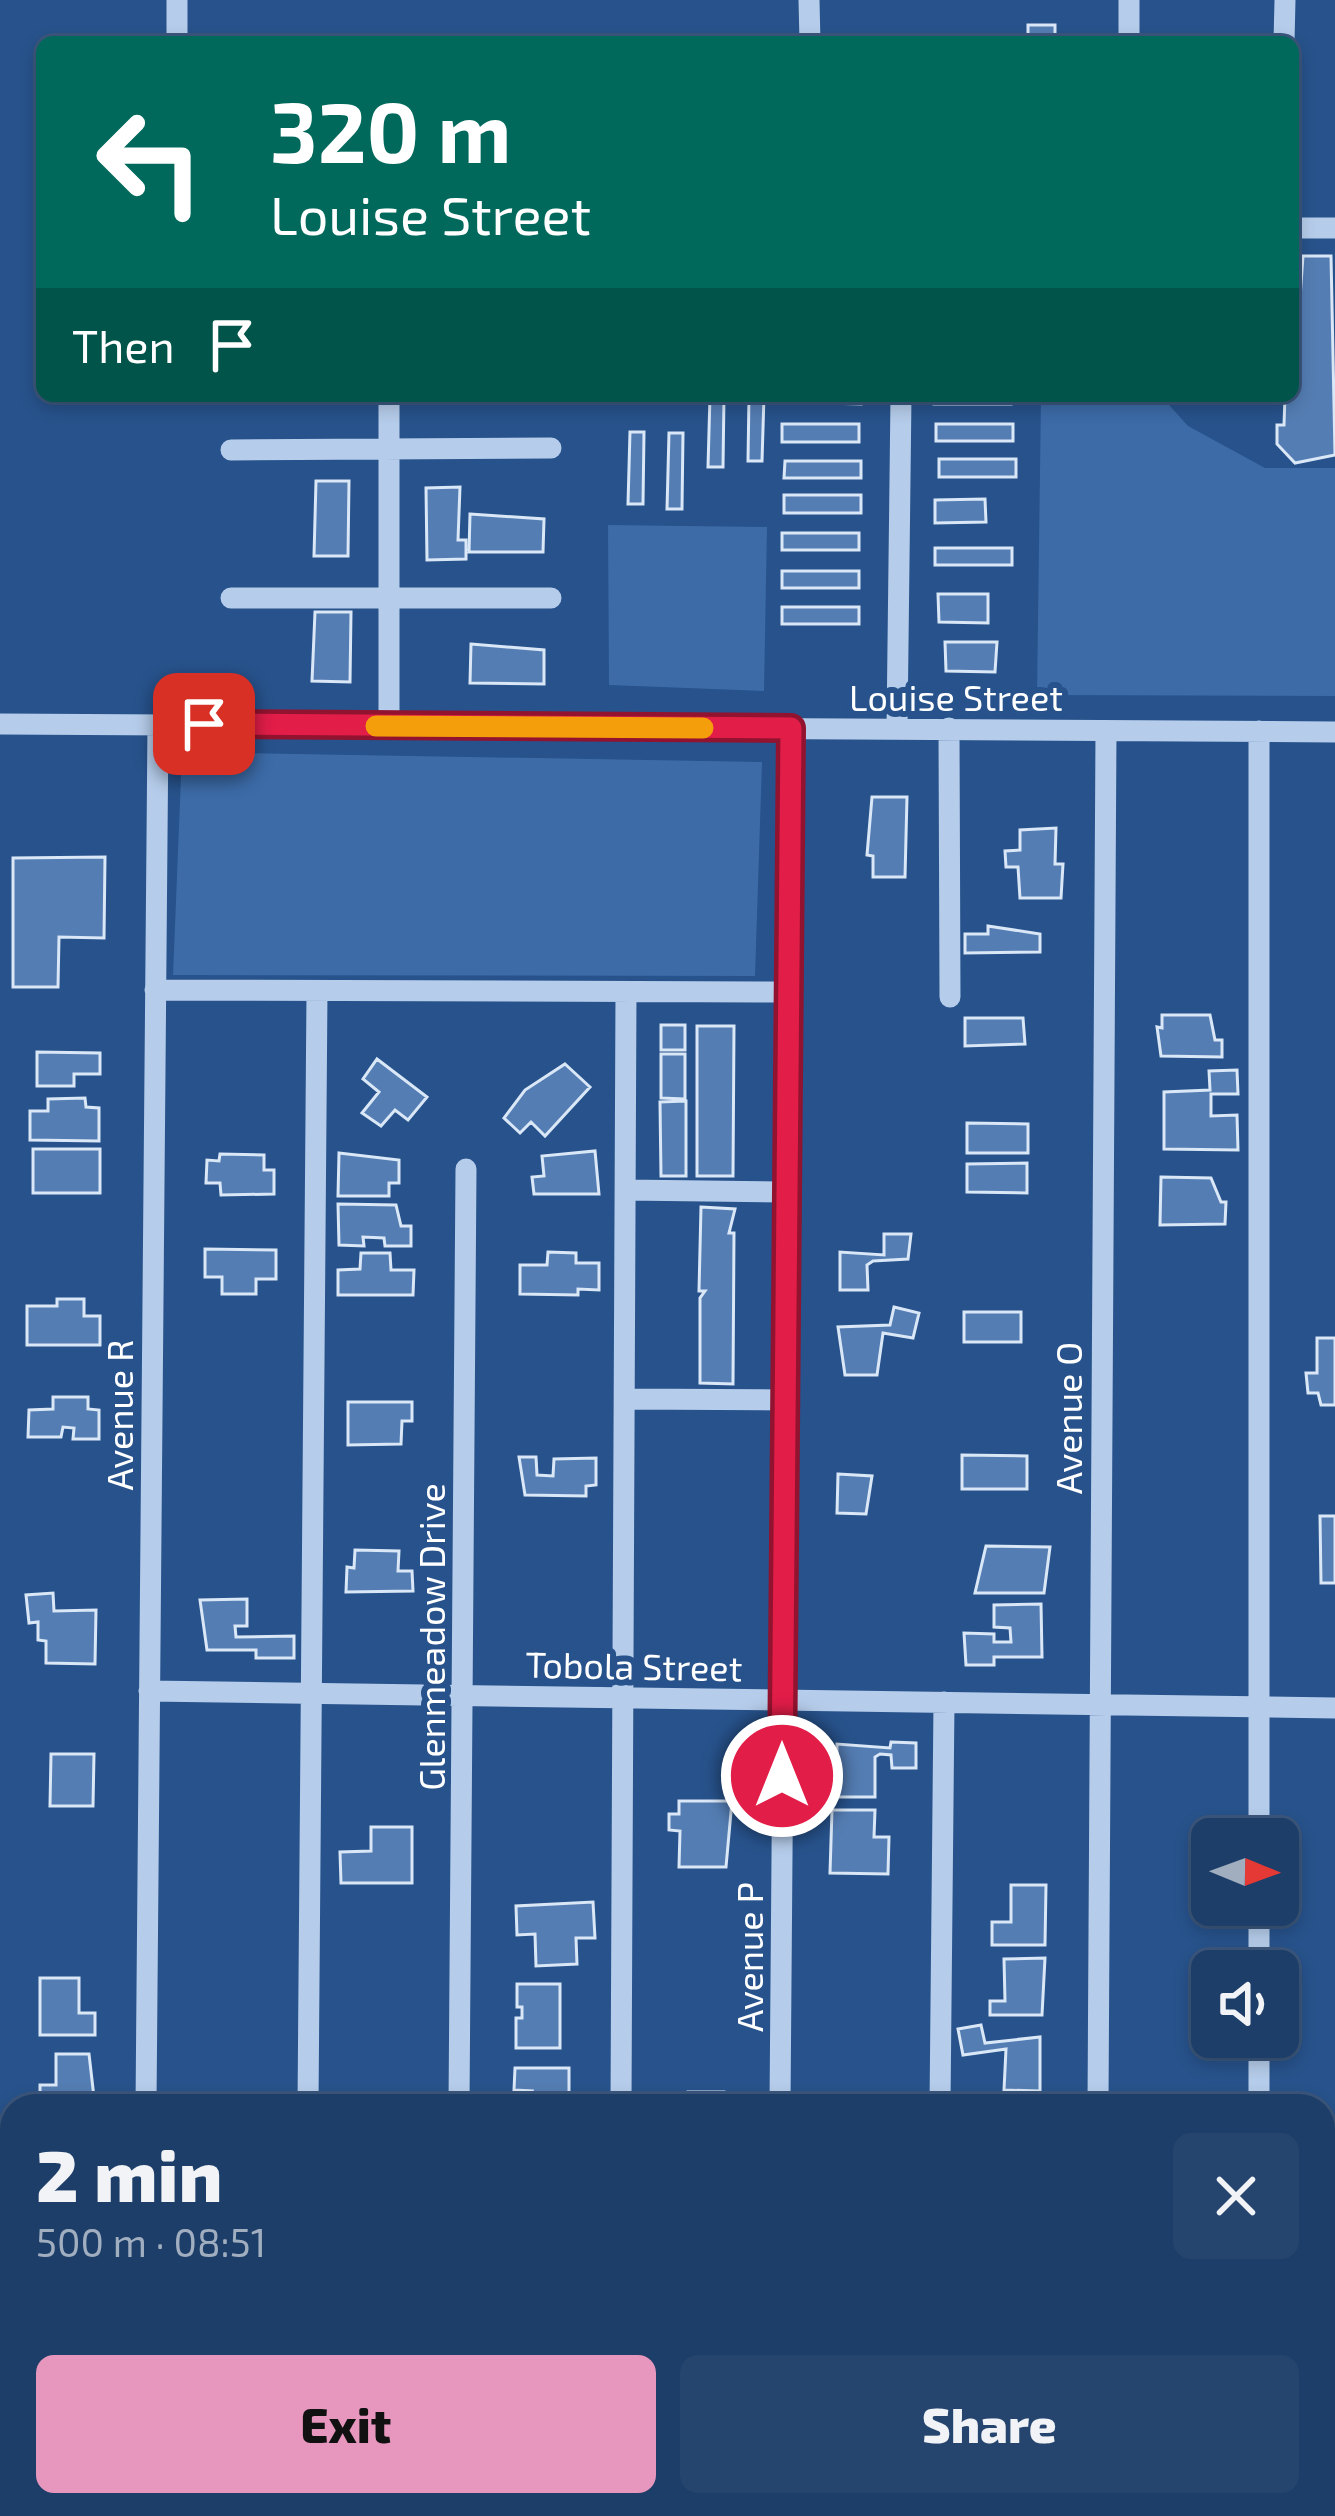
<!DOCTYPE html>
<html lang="en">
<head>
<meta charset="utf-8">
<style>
  body { margin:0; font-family:"Exo 2",sans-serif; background:#25456e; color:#f1f3f6; height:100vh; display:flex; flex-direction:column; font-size:45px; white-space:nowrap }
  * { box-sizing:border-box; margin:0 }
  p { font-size:39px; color:#a0aec0 }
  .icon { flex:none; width:66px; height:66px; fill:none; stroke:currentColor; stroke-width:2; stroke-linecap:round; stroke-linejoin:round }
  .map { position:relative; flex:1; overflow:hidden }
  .sheet { position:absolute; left:0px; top:2094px; width:1335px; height:423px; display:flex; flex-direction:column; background:#1d3e68; border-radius:36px 36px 0 0; box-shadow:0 6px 18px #0003,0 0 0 3px #3b577c }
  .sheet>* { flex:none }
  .banner { position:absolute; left:36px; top:36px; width:1263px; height:366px; border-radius:18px; box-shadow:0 6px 18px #0003,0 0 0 3px #3b577c; background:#00695c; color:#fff; overflow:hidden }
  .needle { width:78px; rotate:91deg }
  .controls { position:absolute; left:1191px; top:1818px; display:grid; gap:24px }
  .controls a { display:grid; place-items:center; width:108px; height:108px; border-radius:18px; background:#1d3e68; box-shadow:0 6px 18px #0003,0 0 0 3px #3b577c; font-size:60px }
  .pin { position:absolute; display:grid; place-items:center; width:102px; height:102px; color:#fff; margin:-51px; border-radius:24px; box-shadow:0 6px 18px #0006 }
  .me { position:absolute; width:132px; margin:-66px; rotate:0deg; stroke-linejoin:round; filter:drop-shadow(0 0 9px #0008) }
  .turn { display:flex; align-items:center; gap:42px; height:252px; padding:0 36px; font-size:54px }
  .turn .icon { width:156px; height:156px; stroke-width:2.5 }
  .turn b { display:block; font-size:84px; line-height:102px }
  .then { display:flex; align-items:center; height:114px; padding:0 36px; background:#0003; gap:24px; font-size:45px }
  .round { display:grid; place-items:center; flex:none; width:126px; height:126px; border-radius:18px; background:#25456e }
  .summary { display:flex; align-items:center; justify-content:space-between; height:204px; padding:0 36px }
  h1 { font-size:72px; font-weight:800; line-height:90px }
  .cta { display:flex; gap:24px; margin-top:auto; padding:24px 36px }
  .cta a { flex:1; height:138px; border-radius:18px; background:#e797bd; color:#111; font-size:48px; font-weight:800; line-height:138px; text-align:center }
  .cta a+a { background:#25456e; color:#f1f3f6 }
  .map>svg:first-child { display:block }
  .green { fill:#3c6ba7 }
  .building { fill:#547db3; stroke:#d9e7f7; stroke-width:3 }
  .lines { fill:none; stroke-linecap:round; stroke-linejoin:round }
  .minor { stroke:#b5ccea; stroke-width:21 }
  .route-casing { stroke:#92132f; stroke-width:30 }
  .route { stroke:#e11d48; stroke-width:21 }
  .slow { stroke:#f59e0b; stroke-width:21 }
  .labels { text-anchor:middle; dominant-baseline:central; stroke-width:12; stroke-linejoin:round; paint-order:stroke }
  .street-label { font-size:36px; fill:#fff; stroke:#27528b }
</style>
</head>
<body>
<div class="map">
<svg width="1335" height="2516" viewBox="0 0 1335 2516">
  <rect width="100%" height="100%" fill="#27528b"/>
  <!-- green -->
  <path class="green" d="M 1041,396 L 1161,396 L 1188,426 L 1265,468 L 1335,468 L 1335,696 L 1037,695 Z
    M 608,525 L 767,527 L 764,691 L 609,685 Z
    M 182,752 L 762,762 L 755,976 L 173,975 Z"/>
  <!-- building -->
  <path class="building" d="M 1028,25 L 1055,25 L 1055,42 L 1028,42 Z
    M 1303,256 L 1331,256 L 1335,455 L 1295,463 L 1277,444 L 1277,425 L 1284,425 L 1285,396 L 1293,396 Z
    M 710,396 L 724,396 L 723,467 L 708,467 Z
    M 749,396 L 764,396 L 762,461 L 748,461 Z
    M 789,396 L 861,396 L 861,404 L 788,402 Z
    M 934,396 L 1011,396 L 1011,404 L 934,404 Z
    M 782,424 L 859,424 L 859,442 L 782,442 Z
    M 936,424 L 1013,424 L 1013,441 L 936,441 Z
    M 630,432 L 644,432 L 643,504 L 628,504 Z
    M 669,433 L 683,433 L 682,509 L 667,509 Z
    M 939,459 L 1016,459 L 1016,477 L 939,477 Z
    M 785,461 L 861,461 L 861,478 L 784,478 Z
    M 316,481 L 349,481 L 348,556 L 314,556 Z
    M 460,487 L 458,540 L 466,540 L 466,559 L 427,560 L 426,488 Z
    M 784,495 L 861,495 L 861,513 L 784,513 Z
    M 985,499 L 986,522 L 935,523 L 935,500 Z
    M 470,514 L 544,519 L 543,552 L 469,552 Z
    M 782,533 L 859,533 L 859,550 L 782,550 Z
    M 935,548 L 1012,548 L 1012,565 L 935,565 Z
    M 782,571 L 859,571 L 859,588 L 782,588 Z
    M 938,594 L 988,594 L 988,623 L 939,622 Z
    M 782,607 L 859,607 L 859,624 L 782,624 Z
    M 315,612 L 351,612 L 350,682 L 312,681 Z
    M 945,642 L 997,642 L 995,672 L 946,671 Z
    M 471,644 L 544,650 L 544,684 L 470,683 Z
    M 872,797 L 907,797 L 905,877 L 873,877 L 873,856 L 867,855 Z
    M 1056,828 L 1055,864 L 1063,864 L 1061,898 L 1020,898 L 1018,867 L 1006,867 L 1005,851 L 1020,850 L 1020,830 Z
    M 105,857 L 104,938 L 59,937 L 58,987 L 13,987 L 13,858 Z
    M 988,926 L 1040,934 L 1040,952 L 965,953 L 965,934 L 988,934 Z
    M 1162,1015 L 1210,1015 L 1215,1040 L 1222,1040 L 1222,1057 L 1161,1056 L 1157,1027 L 1162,1028 Z
    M 965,1018 L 1023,1018 L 1025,1044 L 965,1046 Z
    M 661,1025 L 685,1025 L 685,1050 L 661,1050 Z
    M 697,1026 L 734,1026 L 733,1176 L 697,1176 Z
    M 37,1052 L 100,1053 L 100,1074 L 74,1074 L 74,1086 L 37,1086 Z
    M 661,1054 L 685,1054 L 685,1099 L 661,1098 Z
    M 377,1059 L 427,1097 L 408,1120 L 395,1110 L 381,1126 L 362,1113 L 379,1092 L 363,1079 Z
    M 565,1064 L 590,1087 L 545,1136 L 531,1122 L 520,1133 L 504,1118 L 525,1090 Z
    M 1237,1070 L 1238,1094 L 1211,1094 L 1211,1116 L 1237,1115 L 1238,1150 L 1164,1149 L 1164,1092 L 1210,1090 L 1209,1071 Z
    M 85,1098 L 86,1107 L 99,1108 L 99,1141 L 30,1140 L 30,1111 L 48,1111 L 48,1099 Z
    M 686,1101 L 686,1176 L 661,1176 L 660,1102 Z
    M 967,1123 L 1028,1124 L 1028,1153 L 967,1153 Z
    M 33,1149 L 100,1149 L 100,1193 L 33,1193 Z
    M 595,1151 L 599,1194 L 534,1194 L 532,1177 L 544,1176 L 542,1156 Z
    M 339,1153 L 399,1160 L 399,1183 L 389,1183 L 389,1196 L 338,1196 Z
    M 220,1154 L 264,1155 L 264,1170 L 274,1170 L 274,1194 L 221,1195 L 220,1183 L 206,1183 L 207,1160 L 219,1161 Z
    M 1027,1163 L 1027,1193 L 967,1192 L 967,1164 Z
    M 1161,1177 L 1211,1178 L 1221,1202 L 1226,1202 L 1225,1224 L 1160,1225 Z
    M 338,1204 L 396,1205 L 401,1226 L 411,1226 L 411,1246 L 385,1246 L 384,1238 L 363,1237 L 364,1246 L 339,1245 Z
    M 701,1207 L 735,1209 L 729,1233 L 734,1233 L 733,1384 L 700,1383 L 700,1298 L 705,1291 L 699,1291 Z
    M 884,1234 L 911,1234 L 908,1259 L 873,1261 L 867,1265 L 868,1290 L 840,1290 L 840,1252 L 884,1255 Z
    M 205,1249 L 276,1250 L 276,1279 L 256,1279 L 256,1294 L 222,1294 L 222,1277 L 205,1277 Z
    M 548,1252 L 576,1253 L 576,1263 L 599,1263 L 599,1290 L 578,1289 L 578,1295 L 520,1294 L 520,1265 L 547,1265 Z
    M 361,1253 L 390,1253 L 391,1270 L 414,1270 L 413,1295 L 338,1295 L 338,1270 L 360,1269 Z
    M 57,1299 L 84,1299 L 84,1316 L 100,1316 L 100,1345 L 27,1345 L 27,1306 L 57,1306 Z
    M 894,1307 L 919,1313 L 913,1338 L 883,1333 L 877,1375 L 845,1375 L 838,1327 L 890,1325 Z
    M 964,1312 L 1021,1312 L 1021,1342 L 964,1342 Z
    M 1317,1338 L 1335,1338 L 1335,1405 L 1321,1405 L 1318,1393 L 1308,1393 L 1306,1373 L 1317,1373 Z
    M 53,1397 L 88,1397 L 88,1409 L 99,1410 L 99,1439 L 73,1439 L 74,1428 L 63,1427 L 61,1437 L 28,1437 L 29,1410 L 53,1409 Z
    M 348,1402 L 412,1402 L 412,1421 L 402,1421 L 401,1444 L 348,1445 Z
    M 962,1455 L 1027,1456 L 1027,1489 L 962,1489 Z
    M 519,1457 L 536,1457 L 537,1475 L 553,1476 L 554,1459 L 596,1458 L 596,1485 L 586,1486 L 586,1496 L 525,1495 Z
    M 838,1474 L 872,1476 L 866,1514 L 837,1513 Z
    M 1320,1516 L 1335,1516 L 1335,1583 L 1321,1583 Z
    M 986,1546 L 1050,1547 L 1044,1593 L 975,1593 Z
    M 355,1550 L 399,1551 L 398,1571 L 412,1571 L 413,1591 L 346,1592 L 347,1567 L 354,1568 Z
    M 53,1593 L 54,1611 L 96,1610 L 95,1664 L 46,1663 L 46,1641 L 38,1640 L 38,1622 L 29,1623 L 26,1595 Z
    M 247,1599 L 247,1626 L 235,1626 L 236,1637 L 294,1636 L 294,1658 L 256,1658 L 256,1650 L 207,1650 L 200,1600 Z
    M 1041,1604 L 1042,1657 L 994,1657 L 994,1665 L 966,1665 L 964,1633 L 994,1634 L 994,1642 L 1011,1642 L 1010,1628 L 994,1627 L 994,1605 Z
    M 891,1742 L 916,1743 L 916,1768 L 892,1768 L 891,1755 L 880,1754 L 875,1757 L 875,1797 L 837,1797 L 837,1744 L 890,1748 Z
    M 51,1754 L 94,1754 L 93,1806 L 50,1806 Z
    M 679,1801 L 732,1801 L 726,1867 L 679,1867 L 680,1831 L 669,1830 L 669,1814 L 679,1814 Z
    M 832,1810 L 875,1810 L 874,1837 L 889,1837 L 888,1874 L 830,1873 Z
    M 371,1827 L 412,1827 L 412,1883 L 341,1883 L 340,1852 L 371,1851 Z
    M 1011,1885 L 1046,1885 L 1045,1945 L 992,1945 L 992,1922 L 1011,1922 Z
    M 593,1902 L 595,1938 L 576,1938 L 577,1964 L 536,1966 L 535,1934 L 517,1935 L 516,1906 Z
    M 1045,1958 L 1042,2015 L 990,2015 L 990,2001 L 1005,2001 L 1004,1959 Z
    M 40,1978 L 79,1978 L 79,2013 L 95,2013 L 95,2035 L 40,2035 Z
    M 517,1984 L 560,1984 L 560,2048 L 516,2048 L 516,2018 L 522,2018 L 522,2007 L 517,2007 Z
    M 981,2025 L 985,2043 L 1040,2037 L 1040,2091 L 1004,2090 L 1006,2049 L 963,2055 L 958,2029 Z
    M 56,2054 L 89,2054 L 95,2106 L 40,2106 L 40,2085 L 56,2085 Z
    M 515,2068 L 569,2068 L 569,2106 L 526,2106 L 532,2091 L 514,2090 Z
    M 688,2092 L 724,2092 L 724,2106 L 688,2106 Z"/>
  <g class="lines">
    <!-- minor -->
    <path class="minor" d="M 809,0 L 810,42
      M 1129,0 L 1129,42
      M 177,42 L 177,0
      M 1284,42 L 1285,0
      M 1293,228 L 1335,228
      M 389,396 L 389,726
      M 231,450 L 551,448
      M 231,598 L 551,598
      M 0,724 L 1335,732
      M 897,728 L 901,396
      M 949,728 L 950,997
      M 155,990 L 788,992
      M 626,1190 L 786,1192
      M 625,1399 L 785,1400
      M 149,1691 L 1335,1708
      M 1259,1839 L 1259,731
      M 1259,1971 L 1259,1905
      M 146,2106 L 158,724
      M 308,2106 L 317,991
      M 459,2106 L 466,1169
      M 621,2106 L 626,992
      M 780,2106 L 791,729
      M 940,2106 L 944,1702
      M 1098,2106 L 1106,731
      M 1259,2106 L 1259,2037
      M 0,2407 L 12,2420
      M 1323,2487 L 1335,2488
      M 89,2505 L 99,2516
      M 294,2505 L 304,2516
      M 509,2505 L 521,2516
      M 1258,2505 L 1258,2516
      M 618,2516 L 618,2505
      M 779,2516 L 779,2505
      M 936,2516 L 936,2505
      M 1099,2516 L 1099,2505"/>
  </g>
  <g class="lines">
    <!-- route casing -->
    <g class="route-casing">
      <path id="route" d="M 204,724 L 791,728 L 782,1776"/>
    </g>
    <!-- route -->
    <use href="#route" class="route"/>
    <!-- slow -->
    <path class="slow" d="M 376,726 L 703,728"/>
  </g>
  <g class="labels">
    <!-- street labels -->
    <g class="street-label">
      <text x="956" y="696">Louise Street</text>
      <text transform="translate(118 1415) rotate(-90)">Avenue R</text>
      <text transform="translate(1067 1418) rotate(-90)">Avenue O</text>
      <text transform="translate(430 1637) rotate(-90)">Glenmeadow Drive</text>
      <text transform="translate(634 1665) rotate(1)">Tobola Street</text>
      <text transform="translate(748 1957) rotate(-90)">Avenue P</text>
    </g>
  </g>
</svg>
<div class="controls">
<a><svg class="needle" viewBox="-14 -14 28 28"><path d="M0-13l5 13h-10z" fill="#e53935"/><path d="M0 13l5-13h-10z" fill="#a0aec0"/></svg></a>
<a><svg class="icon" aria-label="sound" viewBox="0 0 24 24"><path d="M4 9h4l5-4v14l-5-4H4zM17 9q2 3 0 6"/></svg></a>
</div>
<div class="pin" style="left:204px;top:724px;background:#d93025"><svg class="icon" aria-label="arrive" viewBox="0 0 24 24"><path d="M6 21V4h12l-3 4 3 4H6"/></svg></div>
<svg class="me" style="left:782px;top:1776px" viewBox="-20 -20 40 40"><circle r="17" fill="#e11d48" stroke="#fff" stroke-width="3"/><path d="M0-11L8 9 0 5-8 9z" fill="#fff"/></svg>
<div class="banner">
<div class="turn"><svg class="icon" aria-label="left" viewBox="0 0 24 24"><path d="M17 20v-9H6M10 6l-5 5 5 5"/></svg><div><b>320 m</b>Louise Street</div></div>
<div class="then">Then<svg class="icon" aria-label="arrive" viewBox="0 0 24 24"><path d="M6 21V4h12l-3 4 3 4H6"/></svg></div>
</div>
<section class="sheet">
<div class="summary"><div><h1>2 min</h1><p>500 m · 08:51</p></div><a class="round"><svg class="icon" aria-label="close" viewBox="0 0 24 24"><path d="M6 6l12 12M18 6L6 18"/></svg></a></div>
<div class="cta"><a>Exit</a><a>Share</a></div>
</section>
</div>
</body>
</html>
